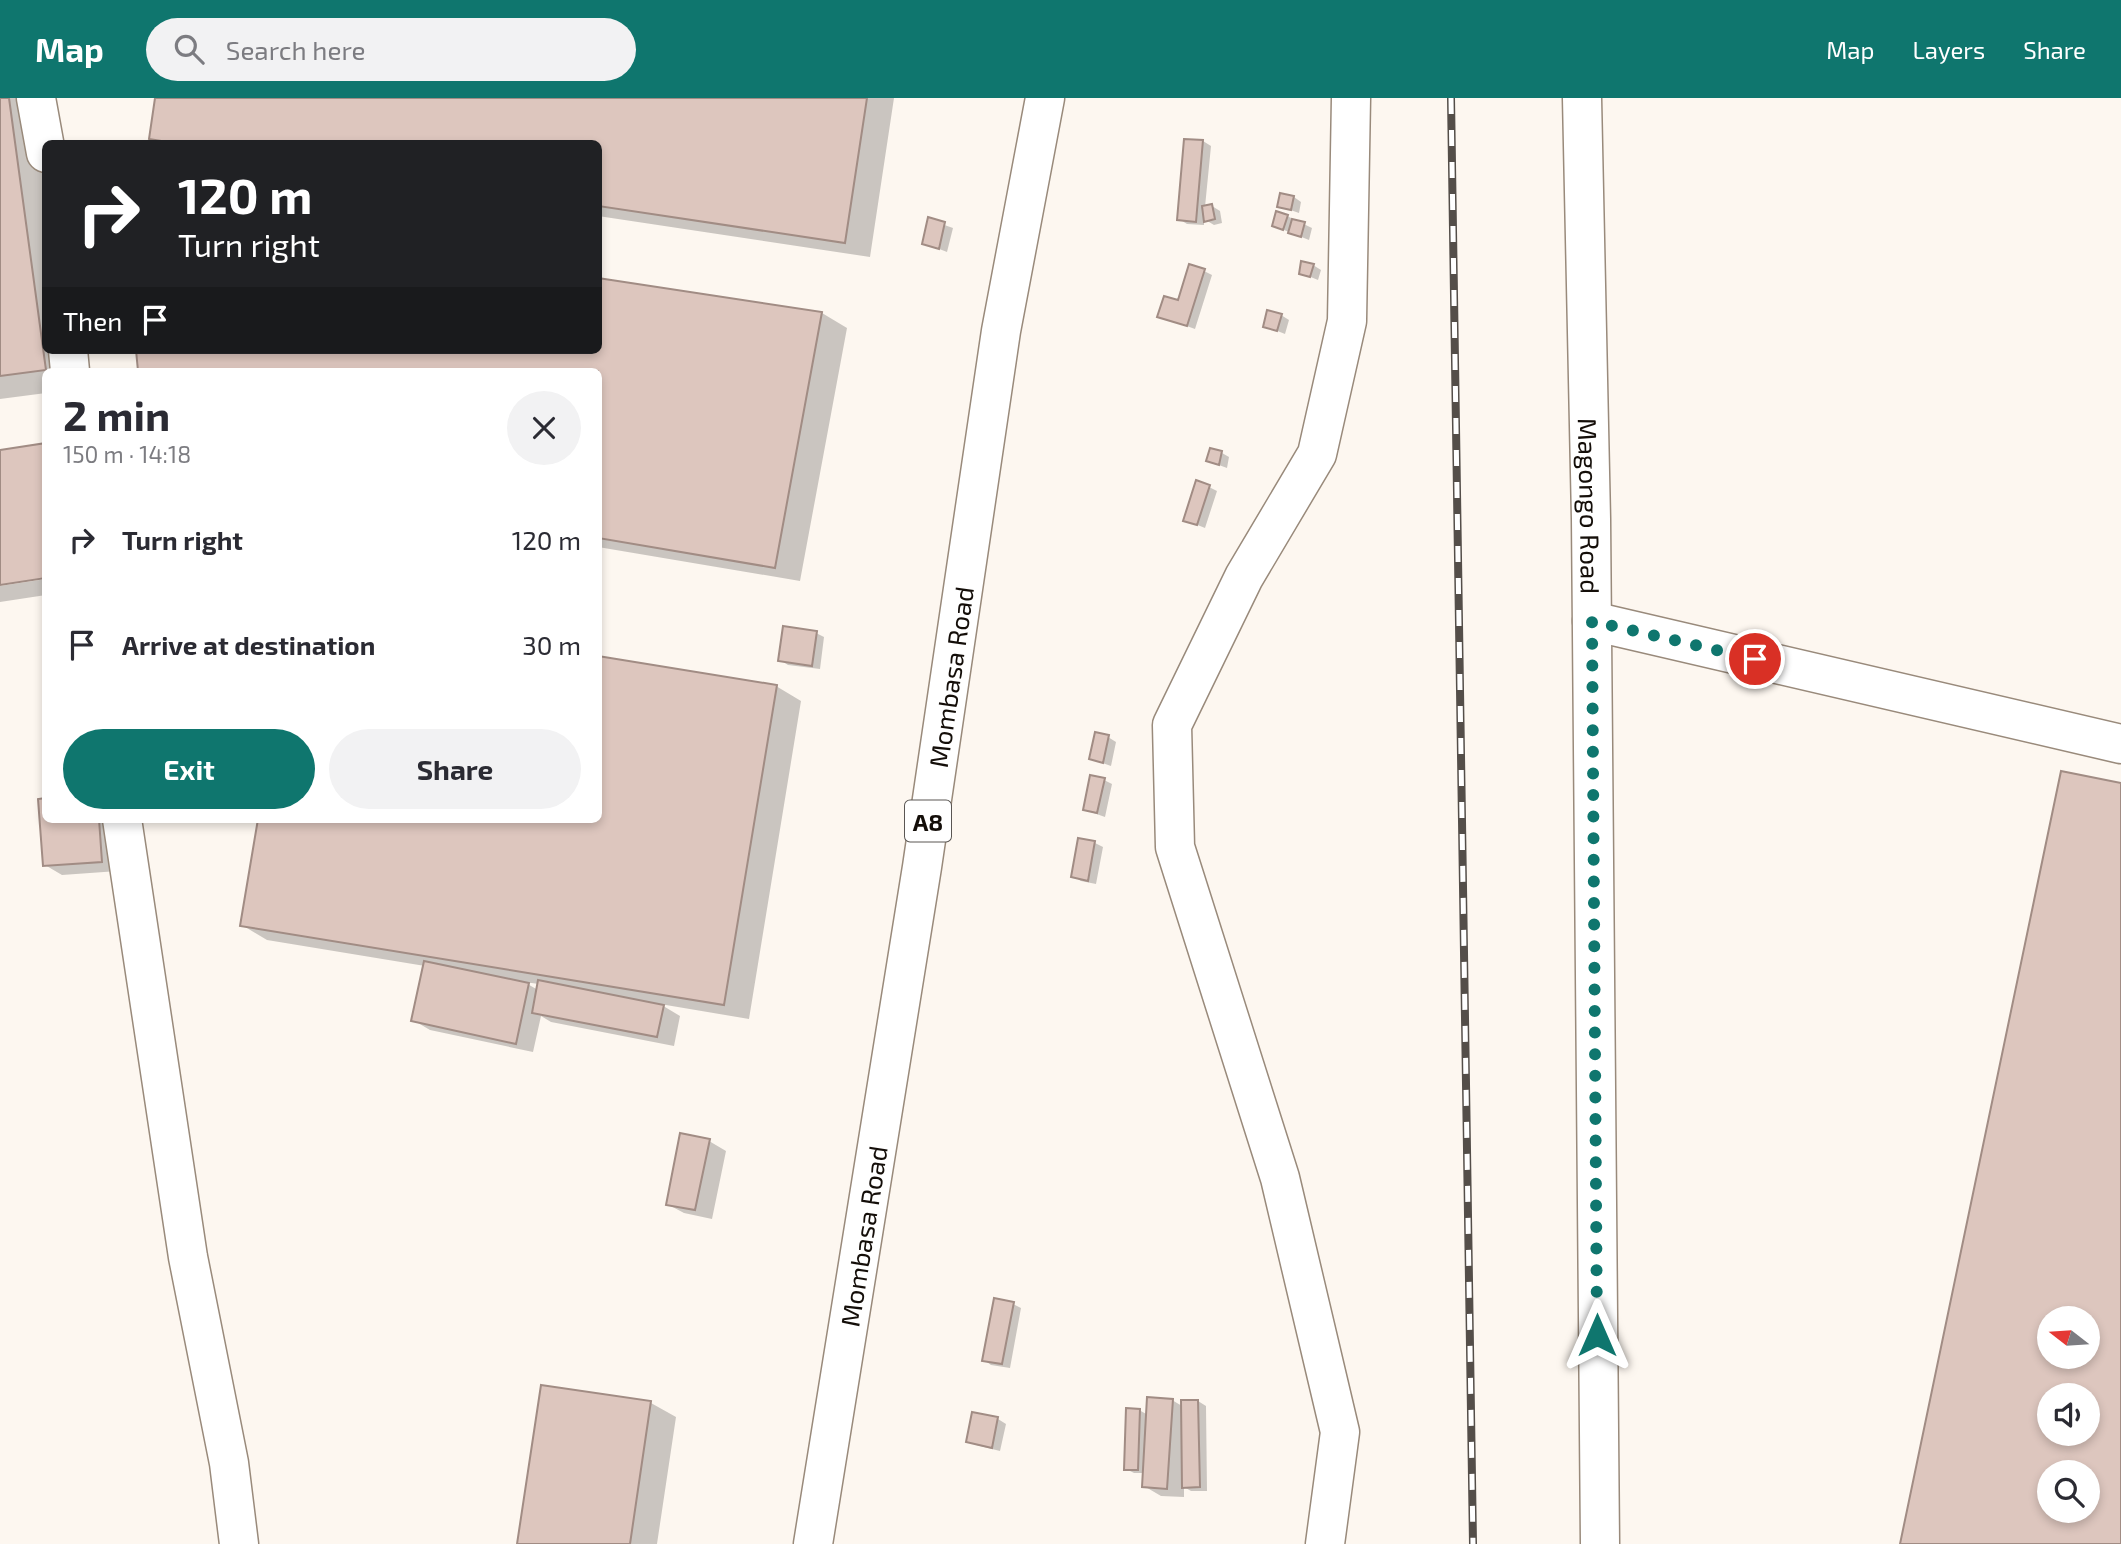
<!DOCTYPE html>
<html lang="en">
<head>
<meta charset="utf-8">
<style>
  body { margin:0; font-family:"Exo 2",sans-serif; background:#f2f2f3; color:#2b2b33; height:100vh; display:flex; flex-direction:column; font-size:26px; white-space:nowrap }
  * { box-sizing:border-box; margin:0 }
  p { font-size:23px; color:#7c7c81 }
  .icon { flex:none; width:38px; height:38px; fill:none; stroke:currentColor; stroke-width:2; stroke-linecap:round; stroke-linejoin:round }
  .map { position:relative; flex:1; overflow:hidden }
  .drawer { position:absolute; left:42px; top:270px; width:560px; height:455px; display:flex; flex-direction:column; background:#fff; border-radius:10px; box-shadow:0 4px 10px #0003 }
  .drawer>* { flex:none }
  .hud { position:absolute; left:42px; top:42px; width:560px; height:214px; border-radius:10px; box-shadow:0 4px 10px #0003; background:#202124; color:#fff; overflow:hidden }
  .needle { width:46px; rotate:287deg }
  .buttons { position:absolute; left:2037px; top:1208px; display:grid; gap:14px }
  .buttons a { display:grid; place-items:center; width:63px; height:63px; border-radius:50%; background:#fff; box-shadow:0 4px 10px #0003; font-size:35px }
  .pin { position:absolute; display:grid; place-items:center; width:60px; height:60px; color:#fff; margin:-30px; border:4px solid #fff; border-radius:50%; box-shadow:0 2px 7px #0007 }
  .me { position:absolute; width:77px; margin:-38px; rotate:0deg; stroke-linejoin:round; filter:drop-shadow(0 0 5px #0008) }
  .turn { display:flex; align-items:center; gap:24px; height:147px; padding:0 21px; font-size:32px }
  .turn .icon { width:91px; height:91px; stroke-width:2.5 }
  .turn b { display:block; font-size:49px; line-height:60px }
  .then { display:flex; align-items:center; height:66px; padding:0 21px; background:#0003; gap:14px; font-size:26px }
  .round { display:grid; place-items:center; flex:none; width:74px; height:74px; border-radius:37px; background:#f2f2f3 }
  .summary { display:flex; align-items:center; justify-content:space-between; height:119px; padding:0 21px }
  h1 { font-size:42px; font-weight:700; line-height:52px }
  .button { display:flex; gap:14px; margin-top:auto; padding:14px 21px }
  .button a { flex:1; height:80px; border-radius:42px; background:#0f766e; color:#fff; font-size:28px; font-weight:700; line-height:80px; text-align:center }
  .button a+a { background:#f2f2f3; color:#2b2b33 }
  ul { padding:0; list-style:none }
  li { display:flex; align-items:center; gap:21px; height:105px; padding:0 21px }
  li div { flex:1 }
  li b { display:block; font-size:26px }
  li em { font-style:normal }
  header { display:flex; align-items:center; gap:42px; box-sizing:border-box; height:98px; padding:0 35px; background:#0f766e; color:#fff }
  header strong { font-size:33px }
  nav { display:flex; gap:38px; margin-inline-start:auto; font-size:24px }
  .search { width:490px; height:63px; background:#f2f2f3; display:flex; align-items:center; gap:18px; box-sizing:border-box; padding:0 24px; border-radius:38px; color:#7c7c81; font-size:26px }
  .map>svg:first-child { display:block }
  .shadow { fill:#0003; fill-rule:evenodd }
  .building { fill:#ddc6be; stroke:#a18c84; stroke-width:2; fill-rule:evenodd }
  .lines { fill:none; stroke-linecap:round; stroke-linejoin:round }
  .minor-casing { stroke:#998a7b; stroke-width:41 }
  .highway-casing { stroke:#998a7b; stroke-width:41 }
  .minor { stroke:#fff; stroke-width:38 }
  .highway { stroke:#fff; stroke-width:38 }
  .rail-casing { stroke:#544e49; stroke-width:8 }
  .rail { stroke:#fff; stroke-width:5; stroke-dasharray:16; stroke-linecap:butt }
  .route { stroke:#0f766e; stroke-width:12; stroke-dasharray:0 21.6 }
  .labels { text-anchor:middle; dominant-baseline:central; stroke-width:7; stroke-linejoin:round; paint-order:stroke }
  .shield { fill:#fff; stroke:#5a5653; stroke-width:2 }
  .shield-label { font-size:24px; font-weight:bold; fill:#140e09 }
  .street-label { font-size:26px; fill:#140e09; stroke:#fff }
</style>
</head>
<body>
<header>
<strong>Map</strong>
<div class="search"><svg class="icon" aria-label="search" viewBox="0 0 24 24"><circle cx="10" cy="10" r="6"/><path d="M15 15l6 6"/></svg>Search here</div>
<nav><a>Map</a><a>Layers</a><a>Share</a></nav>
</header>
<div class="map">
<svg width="2121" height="1446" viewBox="0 0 2121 1446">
  <rect width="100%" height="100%" fill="#fdf7f0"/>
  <!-- shadow -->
  <path class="shadow" d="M 0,0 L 39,0 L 46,50 L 46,252 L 73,252 L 76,273 L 46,273 L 46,295 L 0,301 Z
    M 157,0 L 894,0 L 870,159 L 598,118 L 598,46 L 160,46 L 151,40 Z
    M 1203,43 L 1211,48 L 1205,109 L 1212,108 L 1220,113 L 1222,125 L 1214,127 L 1204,121 L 1204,127 L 1187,126 L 1179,121 Z
    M 1294,99 L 1301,104 L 1299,115 L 1279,108 Z
    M 1287,118 L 1312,130 L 1309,142 L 1274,128 Z
    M 930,122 L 953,130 L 947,154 L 924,145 Z
    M 1313,167 L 1321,172 L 1318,182 L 1301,175 Z
    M 1204,173 L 1212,177 L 1195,231 L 1159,218 L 1179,204 Z
    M 598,182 L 822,215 L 847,230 L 800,483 L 598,449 L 598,273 L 139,273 L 137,252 L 598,252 Z
    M 1281,217 L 1289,222 L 1285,236 L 1265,228 Z
    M 1222,355 L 1229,359 L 1227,370 L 1208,363 Z
    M 1209,389 L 1217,393 L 1205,430 L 1185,422 Z
    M 46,481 L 46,497 L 0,504 L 0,488 Z
    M 816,535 L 824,539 L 820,571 L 788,567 L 780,562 Z
    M 776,588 L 801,603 L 749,921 L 660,906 L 680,918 L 674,948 L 551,924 L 541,918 L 533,954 L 430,932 L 413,922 L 425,868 L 267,842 L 242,827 L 259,721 L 598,721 ZM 524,884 L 539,886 L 538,892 Z
    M 1108,639 L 1116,644 L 1111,668 L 1091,661 Z
    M 1104,682 L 1112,686 L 1105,719 L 1085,712 Z
    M 2121,687 L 2121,1446 L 1902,1446 ZM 2049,1220 L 2088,1220 L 2088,1258 L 2049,1258 ZM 2049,1297 L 2088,1297 L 2088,1335 L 2049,1335 ZM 2049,1374 L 2088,1374 L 2088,1412 L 2049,1412 Z
    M 46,721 L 115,721 L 118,773 L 62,777 L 45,767 Z
    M 1079,742 L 1095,745 L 1103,749 L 1096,786 L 1081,783 L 1073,778 Z
    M 709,1043 L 726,1053 L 712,1121 L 684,1115 L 667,1106 Z
    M 1013,1206 L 1021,1210 L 1010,1270 L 991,1267 L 984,1262 Z
    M 1172,1302 L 1182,1308 L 1198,1303 L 1206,1308 L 1207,1393 L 1191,1393 L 1184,1389 L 1184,1399 L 1161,1398 L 1144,1388 L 1145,1375 L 1134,1375 L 1126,1371 L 1139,1312 L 1148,1317 Z
    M 651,1305 L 676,1319 L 657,1446 L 519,1446 Z
    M 973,1316 L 998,1321 L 1006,1326 L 1000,1353 L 976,1347 L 968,1343 Z"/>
  <!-- building -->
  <path class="building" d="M 0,0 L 9,0 L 46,272 L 0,278 Z
    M 155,0 L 867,0 L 845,145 L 598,108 L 598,46 L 180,46 L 149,41 Z
    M 1184,41 L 1203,42 L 1196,124 L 1177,122 Z
    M 1280,95 L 1294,98 L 1291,112 L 1277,109 Z
    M 1212,106 L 1215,121 L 1204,124 L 1202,108 Z
    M 1276,113 L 1288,117 L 1283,132 L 1272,128 Z
    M 928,119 L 945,124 L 939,151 L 922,146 Z
    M 1292,121 L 1305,124 L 1301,139 L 1288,135 Z
    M 1301,163 L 1314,166 L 1310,179 L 1299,176 Z
    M 1189,166 L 1205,171 L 1187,228 L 1157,219 L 1164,198 L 1178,202 Z
    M 598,180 L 822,214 L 775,470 L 598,440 L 598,273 L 138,273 L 136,252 L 598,252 Z
    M 1267,212 L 1282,216 L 1277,233 L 1263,229 Z
    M 46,345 L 46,480 L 0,487 L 0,352 Z
    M 1210,350 L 1222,353 L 1219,367 L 1206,363 Z
    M 1196,382 L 1210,387 L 1197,427 L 1183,423 Z
    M 783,528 L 817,533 L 812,568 L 778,563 Z
    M 598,558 L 777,587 L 724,907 L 240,828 L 258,721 L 598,721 Z
    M 1095,634 L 1109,637 L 1103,665 L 1089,661 Z
    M 2061,673 L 2121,685 L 2121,1446 L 1900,1446 ZM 2049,1220 L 2088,1220 L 2088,1258 L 2049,1258 ZM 2049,1297 L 2088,1297 L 2088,1335 L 2049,1335 ZM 2049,1374 L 2088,1374 L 2088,1412 L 2049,1412 Z
    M 1090,677 L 1105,680 L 1097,715 L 1083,712 Z
    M 46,700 L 46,721 L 99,721 L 102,764 L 43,768 L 38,701 Z
    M 1078,740 L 1095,743 L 1088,783 L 1071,779 Z
    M 424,863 L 529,885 L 516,946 L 411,923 Z
    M 538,882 L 664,907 L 657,939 L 532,915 Z
    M 680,1035 L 710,1041 L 695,1112 L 666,1107 Z
    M 994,1200 L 1014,1204 L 1002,1266 L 982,1263 Z
    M 541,1287 L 651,1303 L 630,1446 L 517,1446 Z
    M 1147,1299 L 1173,1301 L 1167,1391 L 1142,1389 Z
    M 1181,1302 L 1198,1302 L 1200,1389 L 1182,1390 Z
    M 1126,1310 L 1140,1311 L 1138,1372 L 1124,1372 Z
    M 972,1314 L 998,1319 L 992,1350 L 966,1344 Z"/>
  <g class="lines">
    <!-- minor casing -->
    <g class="minor-casing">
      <g id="minor">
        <path d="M 36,0 L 46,55"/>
        <path id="s1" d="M 1582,0 L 1591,421 L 1600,1446"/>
        <path d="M 68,252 L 70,273"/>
        <path d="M 1592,523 L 2121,646"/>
        <path d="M 122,721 L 188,1159 L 229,1365 L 239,1446"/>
        <path d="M 1325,1446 L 1340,1334 L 1280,1080 L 1175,749 L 1172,627 L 1244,479 L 1317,356 L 1347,223 L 1351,0"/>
      </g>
    </g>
    <!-- highway casing -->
    <g class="highway-casing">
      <g id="highway">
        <path id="s2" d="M 813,1446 L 922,769 L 1001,233 L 1045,0"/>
      </g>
    </g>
    <!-- minor -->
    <use href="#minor" class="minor"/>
    <!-- highway -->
    <use href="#highway" class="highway"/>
    <!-- rail casing -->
    <g class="rail-casing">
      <path id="rail" d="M 1451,0 L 1473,1446"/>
    </g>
    <!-- rail -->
    <use href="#rail" class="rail"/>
  </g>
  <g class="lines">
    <!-- route -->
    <path class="route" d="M 1597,1237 L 1592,523 L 1755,561"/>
  </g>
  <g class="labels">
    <!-- shield labels -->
    <rect class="shield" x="905" y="702.5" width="46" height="41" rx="5"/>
    <g class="shield-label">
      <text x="928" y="723">A8</text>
    </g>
    <!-- street labels -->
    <g class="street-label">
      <text stroke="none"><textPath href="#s1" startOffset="408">Magongo Road</textPath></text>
      <text stroke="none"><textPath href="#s2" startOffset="878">Mombasa Road</textPath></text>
      <text stroke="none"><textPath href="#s2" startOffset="312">Mombasa Road</textPath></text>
    </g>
  </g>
</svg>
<div class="buttons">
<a><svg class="needle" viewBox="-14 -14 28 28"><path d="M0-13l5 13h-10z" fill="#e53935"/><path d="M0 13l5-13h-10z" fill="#7c7c81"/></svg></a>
<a><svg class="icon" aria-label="sound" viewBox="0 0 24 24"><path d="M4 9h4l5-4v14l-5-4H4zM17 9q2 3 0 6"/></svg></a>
<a><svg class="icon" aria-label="search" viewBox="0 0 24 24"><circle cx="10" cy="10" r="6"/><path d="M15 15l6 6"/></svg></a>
</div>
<div class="pin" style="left:1755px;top:561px;background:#d93025"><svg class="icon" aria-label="arrive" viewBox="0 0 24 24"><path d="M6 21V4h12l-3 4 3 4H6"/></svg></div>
<svg class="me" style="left:1597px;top:1237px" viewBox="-20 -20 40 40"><path d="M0-17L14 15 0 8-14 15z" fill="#0f766e" stroke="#fff" stroke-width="4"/></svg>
<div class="hud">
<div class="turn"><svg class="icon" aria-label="right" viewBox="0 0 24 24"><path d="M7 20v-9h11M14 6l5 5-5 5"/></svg><div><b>120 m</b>Turn right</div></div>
<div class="then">Then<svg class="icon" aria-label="arrive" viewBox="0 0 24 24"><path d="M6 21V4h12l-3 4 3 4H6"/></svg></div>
</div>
<section class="drawer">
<div class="summary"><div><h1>2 min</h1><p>150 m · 14:18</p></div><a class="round"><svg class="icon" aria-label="close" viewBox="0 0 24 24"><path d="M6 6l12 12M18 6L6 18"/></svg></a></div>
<ul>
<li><svg class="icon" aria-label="right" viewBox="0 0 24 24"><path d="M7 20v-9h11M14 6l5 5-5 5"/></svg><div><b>Turn right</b></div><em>120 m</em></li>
<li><svg class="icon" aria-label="arrive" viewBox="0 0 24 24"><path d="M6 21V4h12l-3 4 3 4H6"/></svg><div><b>Arrive at destination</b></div><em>30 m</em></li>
</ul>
<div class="button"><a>Exit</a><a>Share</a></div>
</section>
</div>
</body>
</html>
